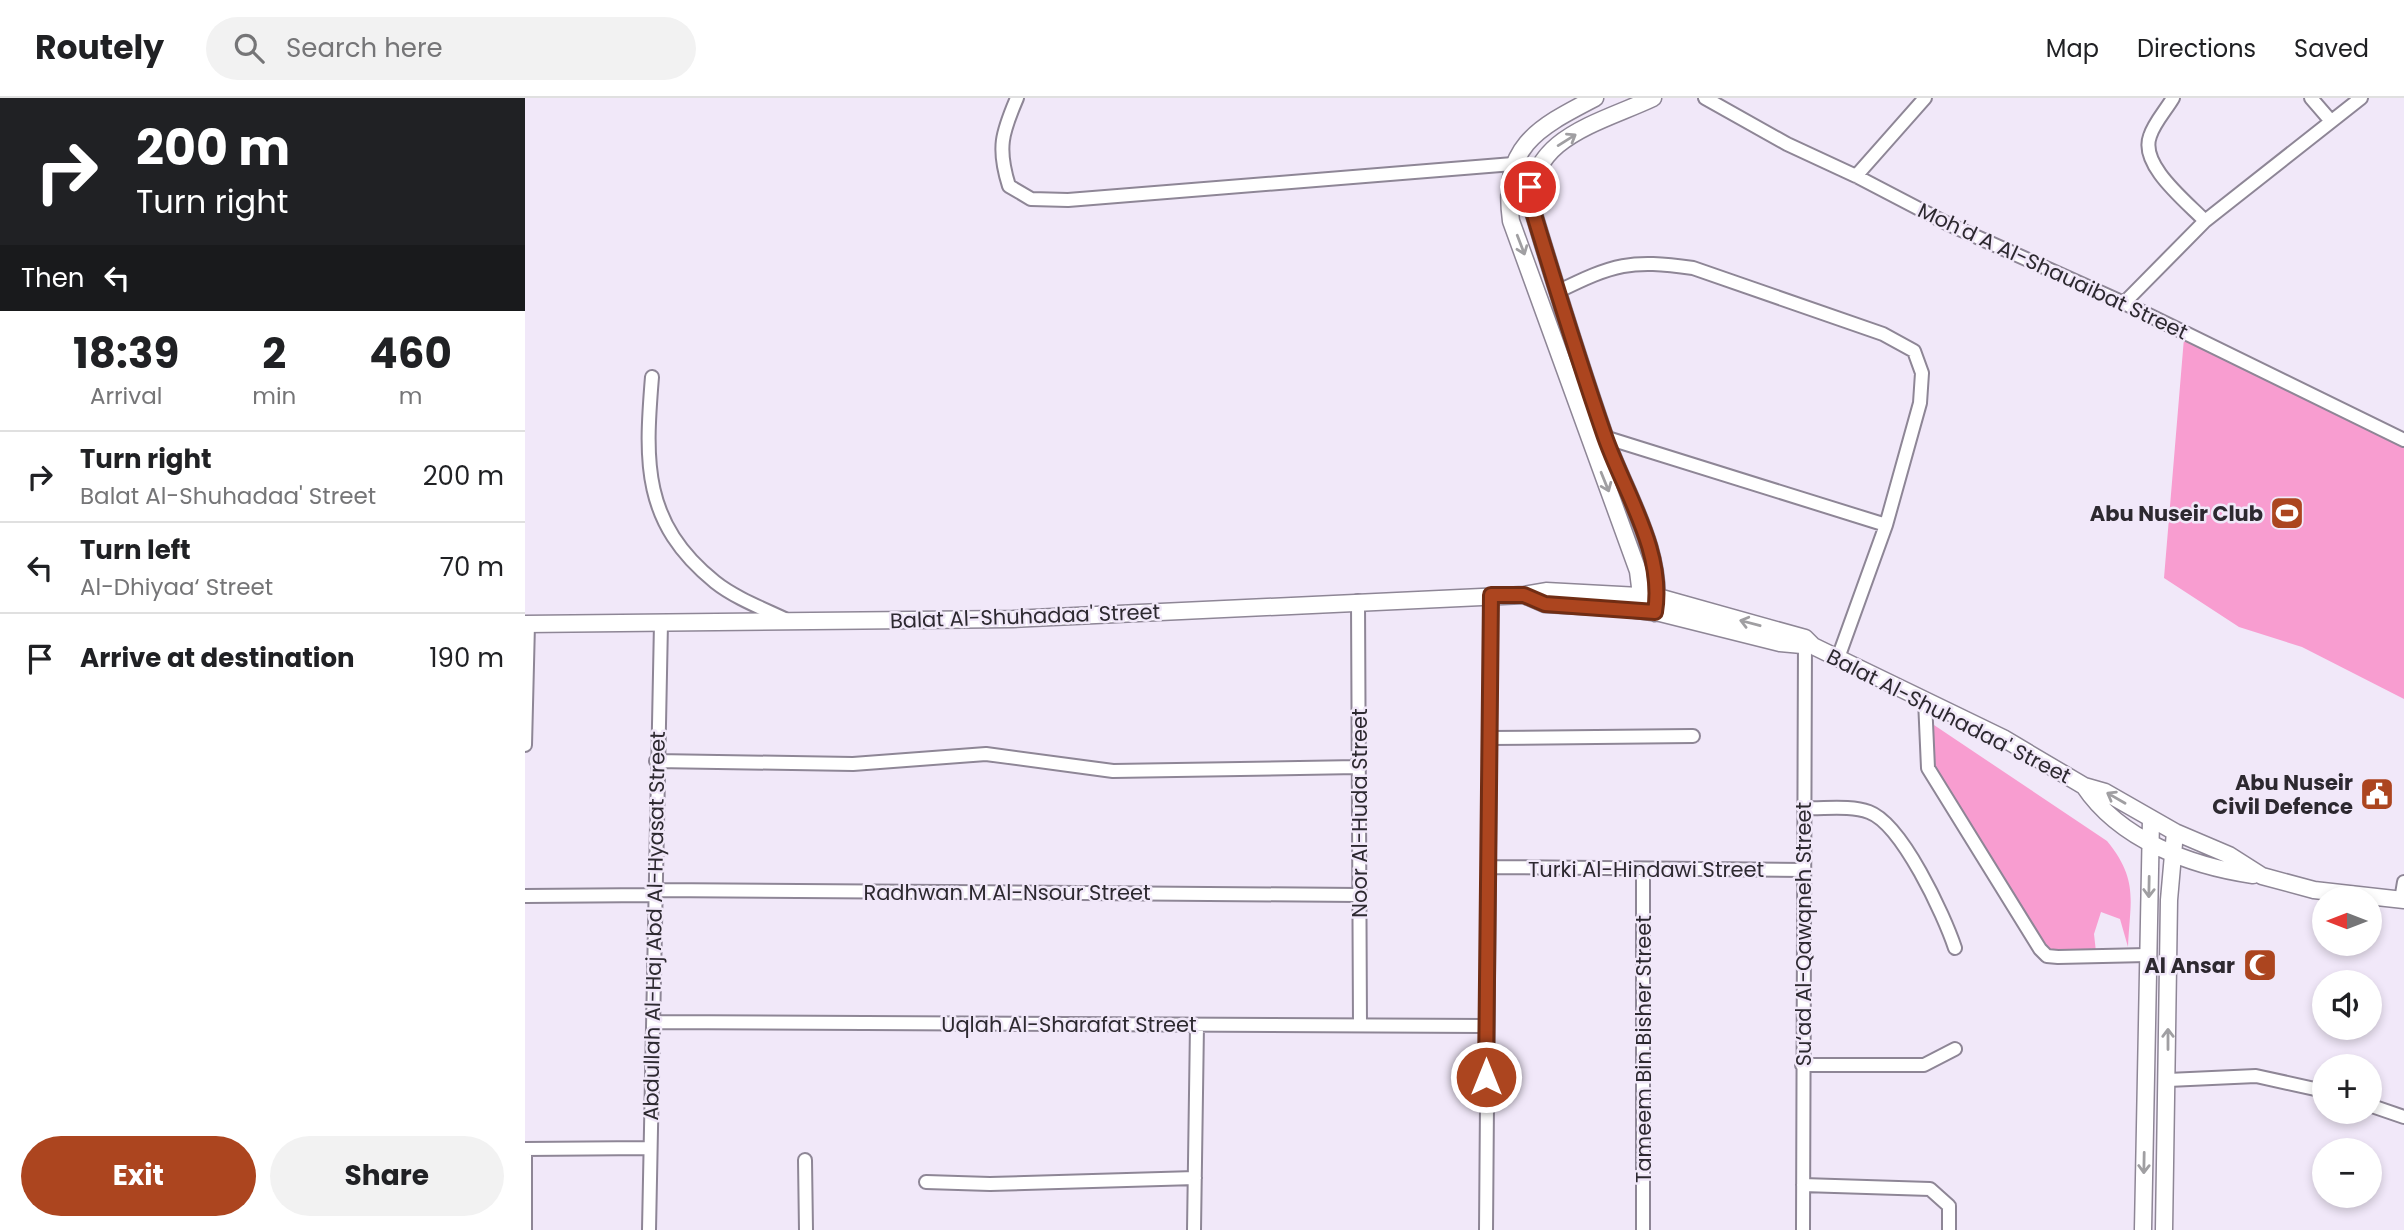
<!DOCTYPE html>
<html lang="en">
<head>
<meta charset="utf-8">
<style>
  body { margin:0; font-family:Poppins,sans-serif; background:#f2f2f2; color:#202124; height:100vh; display:flex; flex-direction:column; font-size:26px; white-space:nowrap }
  * { box-sizing:border-box; margin:0 }
  p { font-size:23px; color:#757577 }
  .icon { flex:none; width:38px; height:38px; fill:none; stroke:currentColor; stroke-width:2; stroke-linecap:round; stroke-linejoin:round }
  .map { position:relative; flex:1; overflow:hidden }
  .details { display:flex; flex-direction:column; background:#fff; width:525px }
  .details>* { flex:none }
  .guide { background:#202124; color:#fff; overflow:hidden }
  .needle { width:46px; rotate:270deg }
  .tools { position:absolute; left:1787px; top:788px; display:grid; gap:14px }
  .tools a { display:grid; place-items:center; width:70px; height:70px; border-radius:50%; background:#fff; box-shadow:0 4px 10px #0003; font-size:35px }
  .pin { position:absolute; display:grid; place-items:center; width:60px; height:60px; color:#fff; margin:-30px; border:4px solid #fff; border-radius:50%; box-shadow:0 2px 7px #0007 }
  .me { position:absolute; width:77px; margin:-38px; rotate:0deg; stroke-linejoin:round; filter:drop-shadow(0 0 5px #0008) }
  .turn { display:flex; align-items:center; gap:24px; height:147px; padding:0 21px; font-size:32px }
  .turn .icon { width:91px; height:91px; stroke-width:2.5 }
  .turn b { display:block; font-size:49px; line-height:60px }
  .then { display:flex; align-items:center; height:66px; padding:0 21px; background:#0003; gap:14px; font-size:26px }
  .eta { display:flex; justify-content:space-evenly; align-items:center; height:119px; text-align:center }
  .eta b { font-size:42px; font-weight:700; line-height:49px }
  .cta { display:flex; gap:14px; margin-top:auto; padding:14px 21px }
  .cta a { flex:1; height:80px; border-radius:42px; background:#ac451f; color:#fff; font-size:28px; font-weight:700; line-height:80px; text-align:center }
  .cta a+a { background:#f2f2f2; color:#202124 }
  ul { padding:0; list-style:none }
  li { display:flex; align-items:center; gap:21px; height:91px; padding:0 21px; border-top:2px solid #e0e0e0 }
  li div { flex:1 }
  li b { display:block; font-size:26px }
  li em { font-style:normal }
  header { display:flex; align-items:center; gap:42px; box-sizing:border-box; height:98px; padding:0 35px; background:#fff; border-bottom:2px solid #e0e0e0 }
  header strong { font-size:33px }
  nav { display:flex; gap:38px; margin-inline-start:auto; font-size:24px }
  .search { width:490px; height:63px; background:#f2f2f2; display:flex; align-items:center; gap:18px; box-sizing:border-box; padding:0 24px; border-radius:38px; color:#757577; font-size:26px }
  main { display:flex; flex:1; min-height:0 }
  .map>svg:first-child { display:block }
  .green { fill:#f89dd0 }
  .lines { fill:none; stroke-linecap:round; stroke-linejoin:round }
  .minor-casing { stroke:#8e8696; stroke-width:16 }
  .tertiary-casing { stroke:#8e8696; stroke-width:19 }
  .minor { stroke:#fff; stroke-width:12 }
  .tertiary { stroke:#fff; stroke-width:16 }
  .oneway { stroke:#a09fa2 }
  .route-casing { stroke:#702d14; stroke-width:18 }
  .route { stroke:#ac451f; stroke-width:12 }
  .labels { text-anchor:middle; dominant-baseline:central; stroke-width:5; stroke-linejoin:round; paint-order:stroke }
  .street-label { font-size:21px; fill:#2d2930; stroke:#f1e8f9 }
  .poi-label { font-size:21px; font-weight:bold; fill:#2d2930; stroke:#f1e8f9; text-anchor:end }
</style>
</head>
<body>
<header>
<strong>Routely</strong>
<div class="search"><svg class="icon" aria-label="search" viewBox="0 0 24 24"><circle cx="10" cy="10" r="6"/><path d="M15 15l6 6"/></svg>Search here</div>
<nav><a>Map</a><a>Directions</a><a>Saved</a></nav>
</header>
<main>
<section class="details">
<div class="guide">
<div class="turn"><svg class="icon" aria-label="right" viewBox="0 0 24 24"><path d="M7 20v-9h11M14 6l5 5-5 5"/></svg><div><b>200 m</b>Turn right</div></div>
<div class="then">Then<svg class="icon" aria-label="left" viewBox="0 0 24 24"><path d="M17 20v-9H6M10 6l-5 5 5 5"/></svg></div>
</div>
<div class="eta">
<div><b>18:39</b><p>Arrival</p></div>
<div><b>2</b><p>min</p></div>
<div><b>460</b><p>m</p></div>
</div>
<ul>
<li><svg class="icon" aria-label="right" viewBox="0 0 24 24"><path d="M7 20v-9h11M14 6l5 5-5 5"/></svg><div><b>Turn right</b><p>Balat Al-Shuhadaa' Street</p></div><em>200 m</em></li>
<li><svg class="icon" aria-label="left" viewBox="0 0 24 24"><path d="M17 20v-9H6M10 6l-5 5 5 5"/></svg><div><b>Turn left</b><p>Al-Dhiyaa‘ Street</p></div><em>70 m</em></li>
<li><svg class="icon" aria-label="arrive" viewBox="0 0 24 24"><path d="M6 21V4h12l-3 4 3 4H6"/></svg><div><b>Arrive at destination</b></div><em>190 m</em></li>
</ul>
<div class="cta"><a>Exit</a><a>Share</a></div>
</section>
<div class="map">
<svg width="1879" height="1132" viewBox="0 0 1879 1132">
  <rect width="100%" height="100%" fill="#f1e8f9"/>
  <!-- green -->
  <path class="green" d="M 1659,240 L 1879,349 L 1879,601 L 1777,549 L 1714,529 L 1639,480 Z
    M 1406,625 L 1582,743 C 1614,782 1605,803 1603,849 L 1595,821 L 1576,814 L 1569,836 L 1571,854 L 1526,854 L 1404,668 Z"/>
  <g class="lines">
    <!-- minor casing -->
    <g class="minor-casing">
      <path id="minor" d="M 492,0 C 477,35 472,50 484,88 L 506,101 L 543,102 L 988,66
        M 1180,0 L 1262,46 L 1331,78 L 1423,126 L 1599,205 L 1879,342
        M 1648,0 C 1641,12 1629,25 1625,38 C 1614,67 1662,104 1680,123
        M 1786,0 L 1805,22
        M 1331,78 L 1400,0
        M 1032,194 C 1089,166 1105,161 1168,170 L 1358,236 L 1389,253 L 1397,275 L 1395,305 L 1361,427 L 1313,560
        M 1599,205 L 1680,123 L 1836,0
        M 127,279 C 120,364 117,425 190,484 C 210,500 239,511 262,522
        M 1079,339 L 1361,427
        M 833,503 L 835,927
        M 1400,602 L 1403,670 L 1515,851 L 1522,858 L 1533,859 L 1622,857
        M 964,640 L 1168,638
        M 0,647 L 3,526
        M 131,663 L 328,666 L 461,656 L 588,673 L 833,669
        M 1279,710 C 1299,711 1325,707 1344,714 C 1377,726 1419,817 1430,850
        M 963,769 L 1279,772
        M 1118,771 L 1118,1132
        M 129,792 L 834,797
        M 0,798 L 129,797
        M 1876,802 L 1879,784
        M 128,924 L 961,928
        M 1277,967 L 1399,967 L 1430,951
        M 1643,982 L 1731,978 L 1799,993
        M 1844,1007 L 1879,1019
        M 280,1062 L 281,1132
        M 401,1084 L 465,1086 L 670,1080
        M 1278,1087 L 1405,1091 L 1424,1108 L 1424,1132
        M 0,1132 L 0,1051 L 124,1050
        M 124,1132 L 136,525
        M 669,1132 L 672,927
        M 961,1132 L 966,497
        M 1278,1132 L 1280,540"/>
    </g>
    <!-- tertiary casing -->
    <g class="tertiary-casing">
      <path id="tertiary" d="M 1070,0 C 1010,31 976,49 986,123 L 1113,473 L 1116,497 L 1113,512
        M 1128,0 C 1075,25 1000,40 1007,110 C 1030,186 1053,261 1079,336 C 1098,392 1140,453 1130,515
        M 999,497 L 1020,506 L 1097,510 L 1135,515 L 1255,545 L 1288,548
        M 0,526 L 488,521 L 999,497 L 1021,493 L 1133,499 L 1280,540 L 1288,548 L 1478,640 L 1559,688 L 1580,694 L 1650,734 L 1704,757 L 1737,778 L 1789,792 L 1879,802
        M 1559,688 C 1595,742 1666,768 1728,777
        M 1618,1132 L 1626,721
        M 1639,1132 L 1644,802 L 1650,734"/>
    </g>
    <!-- minor -->
    <use href="#minor" class="minor"/>
    <!-- tertiary -->
    <use href="#tertiary" class="tertiary"/>
  </g>
  <!-- one-way arrows -->
  <defs><path id="oneway-shaft" d="M-6 0H5M1.5-3L5.5 0L1.5 3" fill="none" stroke-width="1.6" stroke-linecap="round" stroke-linejoin="round" transform="scale(1.75)"/></defs>
  <g class="oneway">
    <use href="#oneway-shaft" transform="translate(1042 42) rotate(-32)"/>
    <use href="#oneway-shaft" transform="translate(996 147) rotate(69)"/>
    <use href="#oneway-shaft" transform="translate(1080 384) rotate(68)"/>
    <use href="#oneway-shaft" transform="translate(1225 525) rotate(-165)"/>
    <use href="#oneway-shaft" transform="translate(1591 700) rotate(-150)"/>
    <use href="#oneway-shaft" transform="translate(1624 789) rotate(91)"/>
    <use href="#oneway-shaft" transform="translate(1643 941) rotate(-90)"/>
    <use href="#oneway-shaft" transform="translate(1619 1065) rotate(91)"/>
  </g>
  <g class="lines">
    <!-- route casing -->
    <g class="route-casing">
      <path id="route" d="M 961,979 L 966,497 L 999,497 L 1020,506 L 1130,514 C 1140,453 1098,392 1079,336 C 1053,261 1030,186 1007,110 L 1005,89"/>
    </g>
    <!-- route -->
    <use href="#route" class="route"/>
  </g>
  <!-- icons -->
  <defs>
    <g id="stadium-square" transform="scale(1.75)"><rect x="-9" y="-9" width="18" height="18" rx="4" fill="#ac451f" stroke="#f1e8f9"/><path d="M0-5a6.5 5 0 1 0 0 10a6.5 5 0 1 0 0-10ZM-3.5-1.8h7v3.6h-7Z" fill="#fff"/></g>
    <g id="civic-square" transform="scale(1.75)"><rect x="-9" y="-9" width="18" height="18" rx="4" fill="#ac451f" stroke="#f1e8f9"/><path d="M-.6-6.5H3V-4.5H.6V-3L4-1V1h2V6H-6V1h2V-1L-.6-3ZM-1.2 2.5V6h2.4V2.5Z" fill="#fff"/></g>
    <g id="mosque-square" transform="scale(1.75)"><rect x="-9" y="-9" width="18" height="18" rx="4" fill="#ac451f" stroke="#f1e8f9"/><path d="M3.5-4.9A6 6 0 1 0 3.5 4.9A5 5 0 1 1 3.5-4.9Z" fill="#fff"/></g>
  </defs>
  <g fill-rule="evenodd">
    <use href="#stadium-square" x="1762" y="415"/>
    <use href="#civic-square" x="1852" y="696"/>
    <use href="#mosque-square" x="1735" y="867"/>
  </g>
  <g class="labels">
    <!-- street labels -->
    <g class="street-label">
      <text transform="translate(1528 173) rotate(25)">Moh'd A Al-Shauaibat Street</text>
      <text transform="translate(500 518) rotate(-2)">Balat Al-Shuhadaa' Street</text>
      <text transform="translate(1424 618) rotate(27)">Balat Al-Shuhadaa' Street</text>
      <text transform="translate(834 715) rotate(-90)">Noor Al-Huda Street</text>
      <text x="1121" y="771">Turki Al-Hindawi Street</text>
      <text x="482" y="794">Radhwan M Al-Nsour Street</text>
      <text transform="translate(129 828) rotate(-89)">Abdullah Al-Haj Abd Al-Hyasat Street</text>
      <text transform="translate(1278 836) rotate(-90)">Su‘ad Al-Qawqneh Street</text>
      <text x="544" y="926">Uqlah Al-Sharafat Street</text>
      <text transform="translate(1118 951) rotate(-90)">Tameem Bin Bisher Street</text>
    </g>
    <!-- poi labels -->
    <g class="poi-label">
      <text x="1738" y="415">Abu Nuseir Club</text>
      <text x="1828" y="684">Abu Nuseir<tspan x="1828" dy="24">Civil Defence</tspan></text>
      <text x="1710" y="867">Al Ansar</text>
    </g>
  </g>
</svg>
<div class="tools">
<a><svg class="needle" viewBox="-14 -14 28 28"><path d="M0-13l5 13h-10z" fill="#e53935"/><path d="M0 13l5-13h-10z" fill="#757577"/></svg></a>
<a><svg class="icon" aria-label="sound" viewBox="0 0 24 24"><path d="M4 9h4l5-4v14l-5-4H4zM17 9q2 3 0 6"/></svg></a>
<a>+</a>
<a>−</a>
</div>
<div class="pin" style="left:1005px;top:89px;background:#d93025"><svg class="icon" aria-label="arrive" viewBox="0 0 24 24"><path d="M6 21V4h12l-3 4 3 4H6"/></svg></div>
<svg class="me" style="left:961px;top:979px" viewBox="-20 -20 40 40"><circle r="17" fill="#ac451f" stroke="#fff" stroke-width="3"/><path d="M0-11L8 9 0 5-8 9z" fill="#fff"/></svg>
</div>
</main>
</body>
</html>
